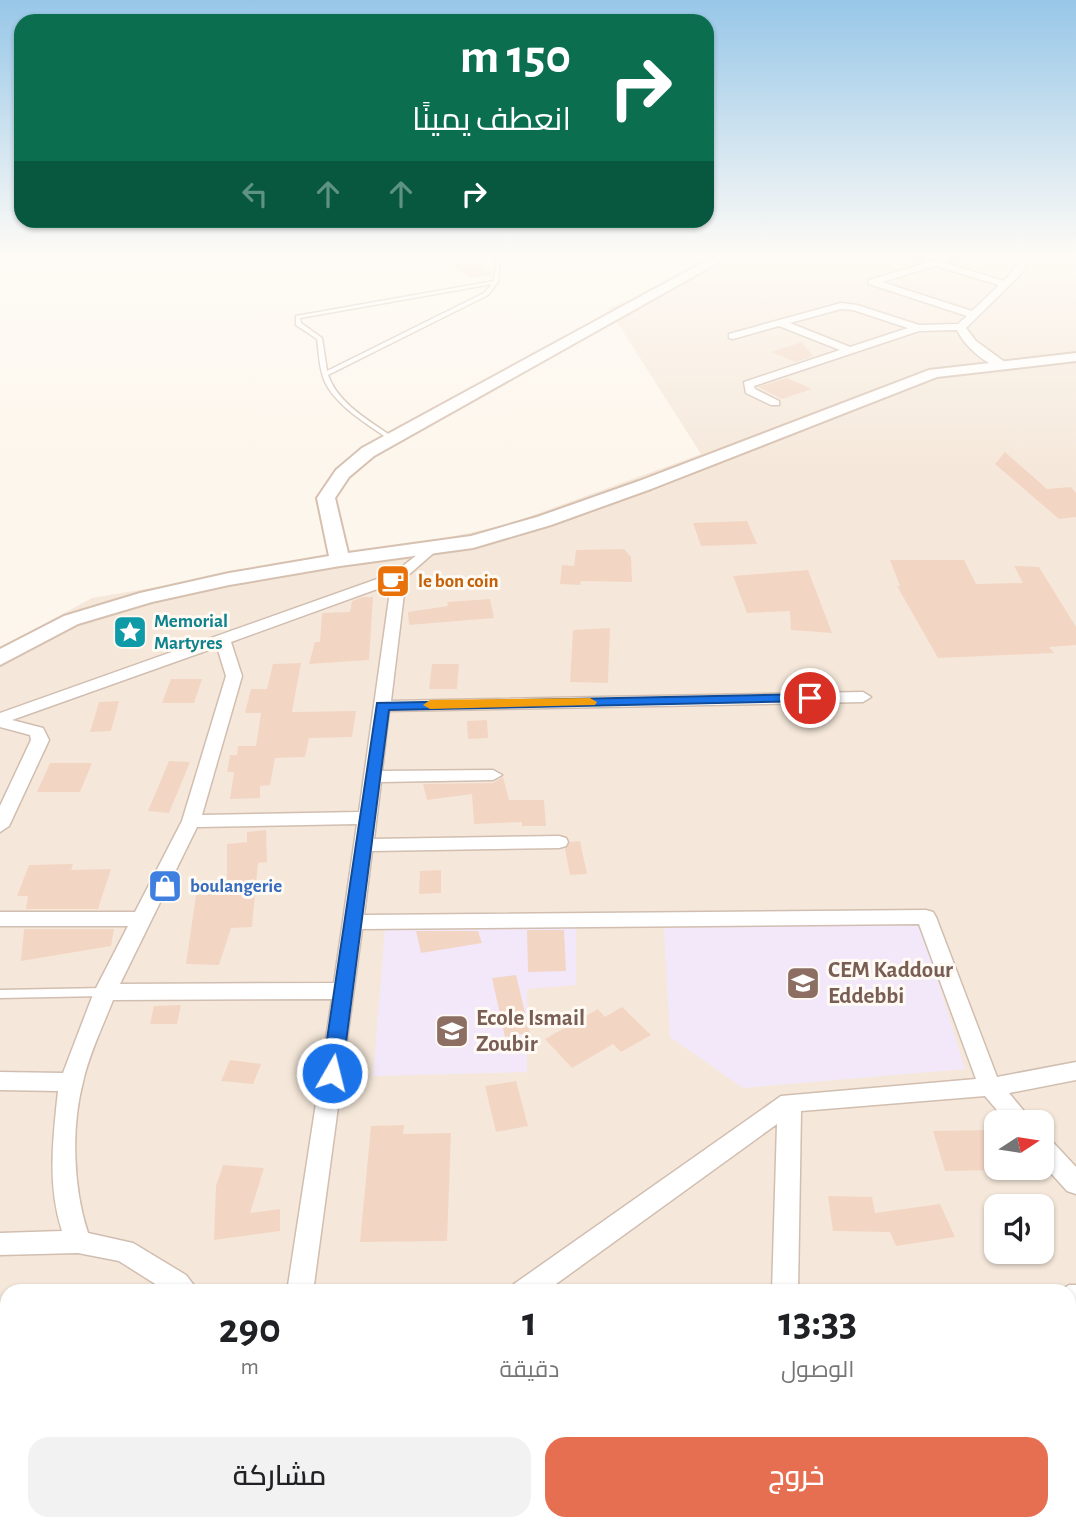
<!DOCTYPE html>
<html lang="ar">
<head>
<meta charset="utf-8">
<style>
  body { margin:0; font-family:"Alegreya Sans",Cairo,sans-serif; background:#f2f2f2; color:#202124; direction:rtl; height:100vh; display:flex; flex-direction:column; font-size:26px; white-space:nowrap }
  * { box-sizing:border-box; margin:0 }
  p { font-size:23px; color:#757577 }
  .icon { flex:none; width:38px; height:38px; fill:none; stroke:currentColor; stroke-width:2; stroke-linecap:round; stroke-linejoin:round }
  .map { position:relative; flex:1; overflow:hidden; direction:ltr }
  .details { position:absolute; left:0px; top:1284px; width:1076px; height:247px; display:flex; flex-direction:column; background:#fff; border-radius:21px 21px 0 0; box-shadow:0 2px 5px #0004; direction:rtl }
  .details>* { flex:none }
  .top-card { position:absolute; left:14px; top:14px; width:700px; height:214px; border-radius:21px; box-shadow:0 2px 5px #0004; direction:rtl; background:#0b6e4f; color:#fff; overflow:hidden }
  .needle { width:46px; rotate:78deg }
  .fabs { position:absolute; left:984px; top:1110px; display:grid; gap:14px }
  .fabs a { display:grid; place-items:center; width:70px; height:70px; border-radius:14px; background:#fff; box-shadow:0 2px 5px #0004; font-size:35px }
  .pin { position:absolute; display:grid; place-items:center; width:60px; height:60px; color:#fff; margin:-30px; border:4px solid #fff; border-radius:50%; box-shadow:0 2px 7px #0007 }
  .me { position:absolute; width:77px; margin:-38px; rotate:8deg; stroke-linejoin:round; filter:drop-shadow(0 0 5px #0008) }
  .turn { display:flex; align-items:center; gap:24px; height:147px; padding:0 28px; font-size:32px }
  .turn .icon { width:91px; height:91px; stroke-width:2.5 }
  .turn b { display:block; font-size:49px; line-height:60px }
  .lanes { display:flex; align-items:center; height:66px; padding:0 28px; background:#0003; justify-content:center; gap:35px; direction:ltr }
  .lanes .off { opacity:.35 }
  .eta { display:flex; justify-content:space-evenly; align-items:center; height:119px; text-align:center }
  .eta b { font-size:42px; font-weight:600; line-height:49px }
  .button { display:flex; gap:14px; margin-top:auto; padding:14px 28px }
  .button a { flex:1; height:80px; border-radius:21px; background:#e76f51; color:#fff; font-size:28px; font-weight:600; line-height:80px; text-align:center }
  .button a+a { background:#f2f2f2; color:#202124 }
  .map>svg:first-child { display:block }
  .residential { fill:#f5e8da; fill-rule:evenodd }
  .education { fill:#f3e8fa }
  .building { fill:#f3d5c3 }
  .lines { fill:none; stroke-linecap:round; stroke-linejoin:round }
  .service-casing { stroke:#d1beb0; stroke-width:3 }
  .minor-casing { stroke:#d1beb0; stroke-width:3 }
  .secondary-casing { stroke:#d6c0b0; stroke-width:4 }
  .service { fill:#fff; fill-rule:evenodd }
  .minor { fill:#fff; fill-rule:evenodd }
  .secondary { fill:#fff; fill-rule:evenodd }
  .route { fill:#1a73e8; stroke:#114b97; stroke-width:2 }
  .slow { fill:#f59e0b }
  .labels { text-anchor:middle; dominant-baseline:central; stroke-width:6; stroke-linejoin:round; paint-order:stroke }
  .food-label { font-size:19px; font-weight:bold; fill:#c56008; stroke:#fffaf3; text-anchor:start }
  .culture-label { font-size:19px; font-weight:bold; fill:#0d838f; stroke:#fffaf3; text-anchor:start }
  .shop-label { font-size:19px; font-weight:bold; fill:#366cbe; stroke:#fffaf3; text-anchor:start }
  .near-education-label { font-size:23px; font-weight:bold; fill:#785e54; stroke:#fffaf3; text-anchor:start }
</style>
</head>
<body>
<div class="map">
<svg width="1076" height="1531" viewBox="0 0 1076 1531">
  <rect width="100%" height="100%" fill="#fdf6ec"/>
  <!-- residential -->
  <path class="residential" d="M 710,256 L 1076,256 L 1076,1531 L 0,1531 L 0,648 L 92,598 L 436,540 L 506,525 L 701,454 L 608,308 L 627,301 ZM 996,1122 L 1041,1122 L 1041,1167 L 996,1167 ZM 996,1206 L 1041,1206 L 1041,1251 L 996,1251 ZM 7,1292 L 1069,1292 L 1069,1524 L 7,1524 Z"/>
  <!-- education -->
  <path class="education" d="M 920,923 L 965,1069 L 743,1088 L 670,1037 L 664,928 Z
    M 576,927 L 576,985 L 527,989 L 527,1072 L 373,1076 L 385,930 Z"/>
  <!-- building -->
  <path class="building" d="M 437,256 L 467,256 L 492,272 L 492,275 L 470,278 Z
    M 802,342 L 813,356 L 796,362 L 771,352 Z
    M 787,378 L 812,389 L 782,399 L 758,387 Z
    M 1005,452 L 1047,489 L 1071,487 L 1076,493 L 1076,517 L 1059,519 L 995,464 Z
    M 747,521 L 757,544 L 701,546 L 693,523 Z
    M 624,549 L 631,557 L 632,582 L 581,581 L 580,585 L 560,584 L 562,565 L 574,566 L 576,550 Z
    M 890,560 L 964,560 L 976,584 L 1023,583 L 1014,566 L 1039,567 L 1076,627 L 1076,645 L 1049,647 L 1054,653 L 938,658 L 897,586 L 900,586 Z
    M 808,570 L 832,633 L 791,630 L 790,611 L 747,613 L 733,576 Z
    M 363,597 L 373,597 L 369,660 L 309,664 L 315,642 L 320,642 L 322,613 L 350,612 L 352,601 Z
    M 490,599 L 494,618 L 409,625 L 408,612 L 448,606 L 447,602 Z
    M 610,628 L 608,683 L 570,682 L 573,630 Z
    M 301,663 L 292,712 L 356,711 L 352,737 L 309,738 L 305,757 L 275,758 L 270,785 L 260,786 L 260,798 L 230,799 L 234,772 L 227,772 L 230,755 L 237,755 L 238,746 L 256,746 L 261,713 L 245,713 L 251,689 L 267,689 L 273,664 Z
    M 432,664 L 459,664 L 457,689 L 429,689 Z
    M 171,679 L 202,679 L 194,703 L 162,703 Z
    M 119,701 L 111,731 L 90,732 L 99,702 Z
    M 487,720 L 488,738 L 468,739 L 467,721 Z
    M 169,761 L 190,762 L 169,813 L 148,811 Z
    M 50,763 L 92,763 L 80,792 L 37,792 Z
    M 503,777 L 509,800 L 544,800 L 546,826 L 522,826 L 522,822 L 474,824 L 472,794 L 427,800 L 423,784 L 493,783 Z
    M 266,830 L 267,862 L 258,863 L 252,927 L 231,928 L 219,965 L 186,964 L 196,895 L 227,893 L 227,844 L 247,842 L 247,832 Z
    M 580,841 L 587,874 L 570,875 L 565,849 L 570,842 Z
    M 73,864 L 71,870 L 111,869 L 98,909 L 26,909 L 28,896 L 17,896 L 29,865 Z
    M 441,870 L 441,893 L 419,894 L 420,871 Z
    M 24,929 L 114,929 L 111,946 L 21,961 Z
    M 527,930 L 564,930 L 566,971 L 528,972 Z
    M 416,931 L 478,931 L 482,943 L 421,953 Z
    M 516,975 L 530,1033 L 505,1037 L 492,978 Z
    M 181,1005 L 177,1024 L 150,1024 L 154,1006 Z
    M 622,1007 L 651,1035 L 621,1052 L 613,1044 L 572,1068 L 545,1039 L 598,1009 L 605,1017 Z
    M 230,1060 L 261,1064 L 253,1084 L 221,1081 Z
    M 516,1081 L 528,1126 L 496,1132 L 485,1086 Z
    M 404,1125 L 403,1134 L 451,1133 L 447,1241 L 360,1242 L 371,1126 Z
    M 987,1130 L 996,1156 L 996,1167 L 1000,1170 L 945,1171 L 933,1131 Z
    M 223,1165 L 264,1168 L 250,1213 L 280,1209 L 280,1231 L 214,1240 L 216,1186 Z
    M 828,1196 L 872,1197 L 875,1213 L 940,1204 L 955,1237 L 896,1246 L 890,1232 L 833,1231 Z"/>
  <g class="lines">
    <!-- service casing -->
    <g class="service-casing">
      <path id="service" d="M 498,260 L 500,261 L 498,282 L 488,295 L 328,375 C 338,404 370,421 394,438 L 394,440 L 390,440 C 369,425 336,406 325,382 C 319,369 319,352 317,339 L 296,325 L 296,316 L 494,281 L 496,261 ZM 492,284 L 484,293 L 327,371 L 322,338 L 301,323 L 300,318 Z
        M 104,988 L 108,989 L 109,992 L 108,995 L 104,996 L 0,998 L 0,990 Z"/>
    </g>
    <!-- minor casing -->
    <g class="minor-casing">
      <path id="minor" d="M 906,256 L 935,261 L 965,256 L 945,263 L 1004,281 L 1016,266 L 1010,256 L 1018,256 L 1026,266 L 1020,275 L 966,328 L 976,341 L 1006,363 L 1006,367 C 988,369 964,345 957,330 L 919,331 L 754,386 L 755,389 L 779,401 L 779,405 L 771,405 L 746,393 L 744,382 L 840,350 L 779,326 L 733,339 L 729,338 L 729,334 L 841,303 L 857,305 L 919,325 L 958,324 L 967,316 L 869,284 L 869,280 L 926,263 ZM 935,266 L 999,285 L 972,311 L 882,282 ZM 841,309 L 853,310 L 908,328 L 850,347 L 790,323 Z
        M 432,543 L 439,547 L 437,550 L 406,577 L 391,701 L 863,692 L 871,697 L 863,702 L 389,711 L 382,771 L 493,770 L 502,775 L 493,780 L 381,782 L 374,839 L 559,836 L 566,838 L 568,842 L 566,846 L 559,848 L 372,851 L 364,915 L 926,910 L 933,912 L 936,917 L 997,1077 L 1076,1062 L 1076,1080 L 1009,1093 L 1033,1122 L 1007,1122 L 985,1096 L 801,1111 L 798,1292 L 772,1292 L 777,1124 L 545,1292 L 510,1292 L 514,1284 L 781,1096 L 976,1079 L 919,924 L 362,929 L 313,1292 L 287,1292 L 332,999 L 113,1000 C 103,1026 89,1054 83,1082 C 71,1127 73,1188 88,1233 L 133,1243 L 186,1275 L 199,1292 L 168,1292 L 119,1261 L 78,1253 L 0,1255 L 0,1233 L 62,1231 C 47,1185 53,1138 58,1091 L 0,1090 L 0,1072 L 63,1073 L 94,992 L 128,926 L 0,926 L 0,912 L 135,912 L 182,821 L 226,676 L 217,647 L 12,720 L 43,728 L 49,740 L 9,826 L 0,832 L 0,806 L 31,740 L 30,735 L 0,727 L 0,713 L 394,573 ZM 391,584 L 359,812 L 202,815 L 242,676 L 231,642 ZM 357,824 L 334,983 L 120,984 L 197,827 Z
        M 1041,1135 L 1049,1138 L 1076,1167 L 1076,1194 L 1067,1191 L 1041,1162 Z
        M 1069,1285 L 1076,1285 L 1076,1309 L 1069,1309 L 1069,1292 L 1058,1292 Z
        M 0,1433 L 7,1433 L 7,1463 L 0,1463 Z
        M 1069,1462 L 1076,1462 L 1076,1492 L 1069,1492 Z
        M 259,1524 L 289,1524 L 288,1531 L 258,1531 Z
        M 808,1524 L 838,1524 L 840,1531 L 810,1531 Z"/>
    </g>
    <!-- secondary casing -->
    <g class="secondary-casing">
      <path id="secondary" d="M 715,256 L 730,256 L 374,456 L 349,477 L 335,498 L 348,553 L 471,536 L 537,517 L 639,481 L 929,370 L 1076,353 L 1076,361 L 937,377 L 651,489 L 551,525 L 473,548 L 340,566 L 229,585 L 152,602 L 78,624 L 0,665 L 0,649 L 64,616 L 140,593 L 229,573 L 329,556 L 317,498 L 336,470 L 362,448 Z"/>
    </g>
    <!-- service -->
    <use href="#service" class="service"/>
    <!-- minor -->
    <use href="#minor" class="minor"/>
    <!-- secondary -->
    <use href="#secondary" class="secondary"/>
  </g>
  <!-- sky -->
  <linearGradient id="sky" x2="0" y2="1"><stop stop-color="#97c7e8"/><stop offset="0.54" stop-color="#fefbf6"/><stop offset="1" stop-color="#fefbf6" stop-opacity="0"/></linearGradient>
  <rect width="1076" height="470" fill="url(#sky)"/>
  <!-- route -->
  <path class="route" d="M 810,694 L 815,695 L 817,698 L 815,701 L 389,710 L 342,1073 L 339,1078 L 332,1081 L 325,1078 L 322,1073 L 377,703 Z"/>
  <!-- slow -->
  <path class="slow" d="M 590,698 L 597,702 L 595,705 L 430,709 L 423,705 L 430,700 Z"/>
  <!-- icons -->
  <defs>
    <g id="cafe-square" transform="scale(1.75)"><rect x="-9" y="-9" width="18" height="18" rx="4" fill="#e8710a" stroke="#fffaf3"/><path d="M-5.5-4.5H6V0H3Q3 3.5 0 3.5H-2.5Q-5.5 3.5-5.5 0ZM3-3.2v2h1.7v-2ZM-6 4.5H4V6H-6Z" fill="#fff"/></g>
    <g id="sight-square" transform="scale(1.75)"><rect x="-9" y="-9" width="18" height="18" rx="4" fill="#0f9aa8" stroke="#fffaf3"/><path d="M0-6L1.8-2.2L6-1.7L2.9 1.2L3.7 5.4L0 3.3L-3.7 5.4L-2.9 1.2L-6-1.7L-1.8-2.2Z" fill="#fff"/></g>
    <g id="shop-square" transform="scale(1.75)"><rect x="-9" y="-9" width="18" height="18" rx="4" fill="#3f7fe0" stroke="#fffaf3"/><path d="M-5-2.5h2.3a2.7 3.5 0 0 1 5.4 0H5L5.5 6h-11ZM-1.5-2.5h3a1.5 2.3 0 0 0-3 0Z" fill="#fff"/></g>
    <g id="school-square" transform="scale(1.75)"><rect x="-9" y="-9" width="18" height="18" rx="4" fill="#8d6e63" stroke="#fffaf3"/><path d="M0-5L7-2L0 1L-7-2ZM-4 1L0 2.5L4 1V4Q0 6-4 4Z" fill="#fff"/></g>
  </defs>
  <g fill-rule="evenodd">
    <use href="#cafe-square" x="393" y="581"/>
    <use href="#sight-square" x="130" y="632"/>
    <use href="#shop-square" x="165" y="886"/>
    <use href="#school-square" x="803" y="983"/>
    <use href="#school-square" x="452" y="1031"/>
  </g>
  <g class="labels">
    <!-- food labels -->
    <g class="food-label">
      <text x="418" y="581">le bon coin</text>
    </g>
    <!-- culture labels -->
    <g class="culture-label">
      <text x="154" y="621">Memorial<tspan x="154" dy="22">Martyres</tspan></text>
    </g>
    <!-- shop labels -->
    <g class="shop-label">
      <text x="190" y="886">boulangerie</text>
    </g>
    <!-- near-education labels -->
    <g class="near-education-label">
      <text x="828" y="970">CEM Kaddour<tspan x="828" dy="26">Eddebbi</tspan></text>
      <text x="476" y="1018">Ecole Ismail<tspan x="476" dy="26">Zoubir</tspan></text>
    </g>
  </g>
</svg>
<div class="fabs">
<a><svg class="needle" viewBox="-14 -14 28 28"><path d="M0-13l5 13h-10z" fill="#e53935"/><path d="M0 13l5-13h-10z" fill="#757577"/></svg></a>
<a><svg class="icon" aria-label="sound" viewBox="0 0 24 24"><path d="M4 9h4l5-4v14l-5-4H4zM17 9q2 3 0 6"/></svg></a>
</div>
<div class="pin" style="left:810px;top:698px;background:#d93025"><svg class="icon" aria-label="arrive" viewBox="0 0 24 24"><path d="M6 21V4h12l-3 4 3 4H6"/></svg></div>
<svg class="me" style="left:332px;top:1073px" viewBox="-20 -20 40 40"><circle r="17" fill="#1a73e8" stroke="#fff" stroke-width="3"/><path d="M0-11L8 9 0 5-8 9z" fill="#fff"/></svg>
<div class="top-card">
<div class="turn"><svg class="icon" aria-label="right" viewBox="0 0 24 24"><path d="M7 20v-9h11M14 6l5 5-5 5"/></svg><div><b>150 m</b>انعطف يمينًا</div></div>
<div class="lanes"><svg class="icon off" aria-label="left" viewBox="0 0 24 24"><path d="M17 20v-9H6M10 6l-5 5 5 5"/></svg><svg class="icon off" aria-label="ahead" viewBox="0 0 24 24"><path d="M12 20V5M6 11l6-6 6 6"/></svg><svg class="icon off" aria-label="ahead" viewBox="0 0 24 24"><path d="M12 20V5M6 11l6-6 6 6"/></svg><svg class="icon" aria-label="right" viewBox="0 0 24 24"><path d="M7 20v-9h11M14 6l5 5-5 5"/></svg></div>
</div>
<section class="details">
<div class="eta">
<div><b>13:33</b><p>الوصول</p></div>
<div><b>1</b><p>دقيقة</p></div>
<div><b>290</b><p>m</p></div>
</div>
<div class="button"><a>خروج</a><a>مشاركة</a></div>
</section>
</div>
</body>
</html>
